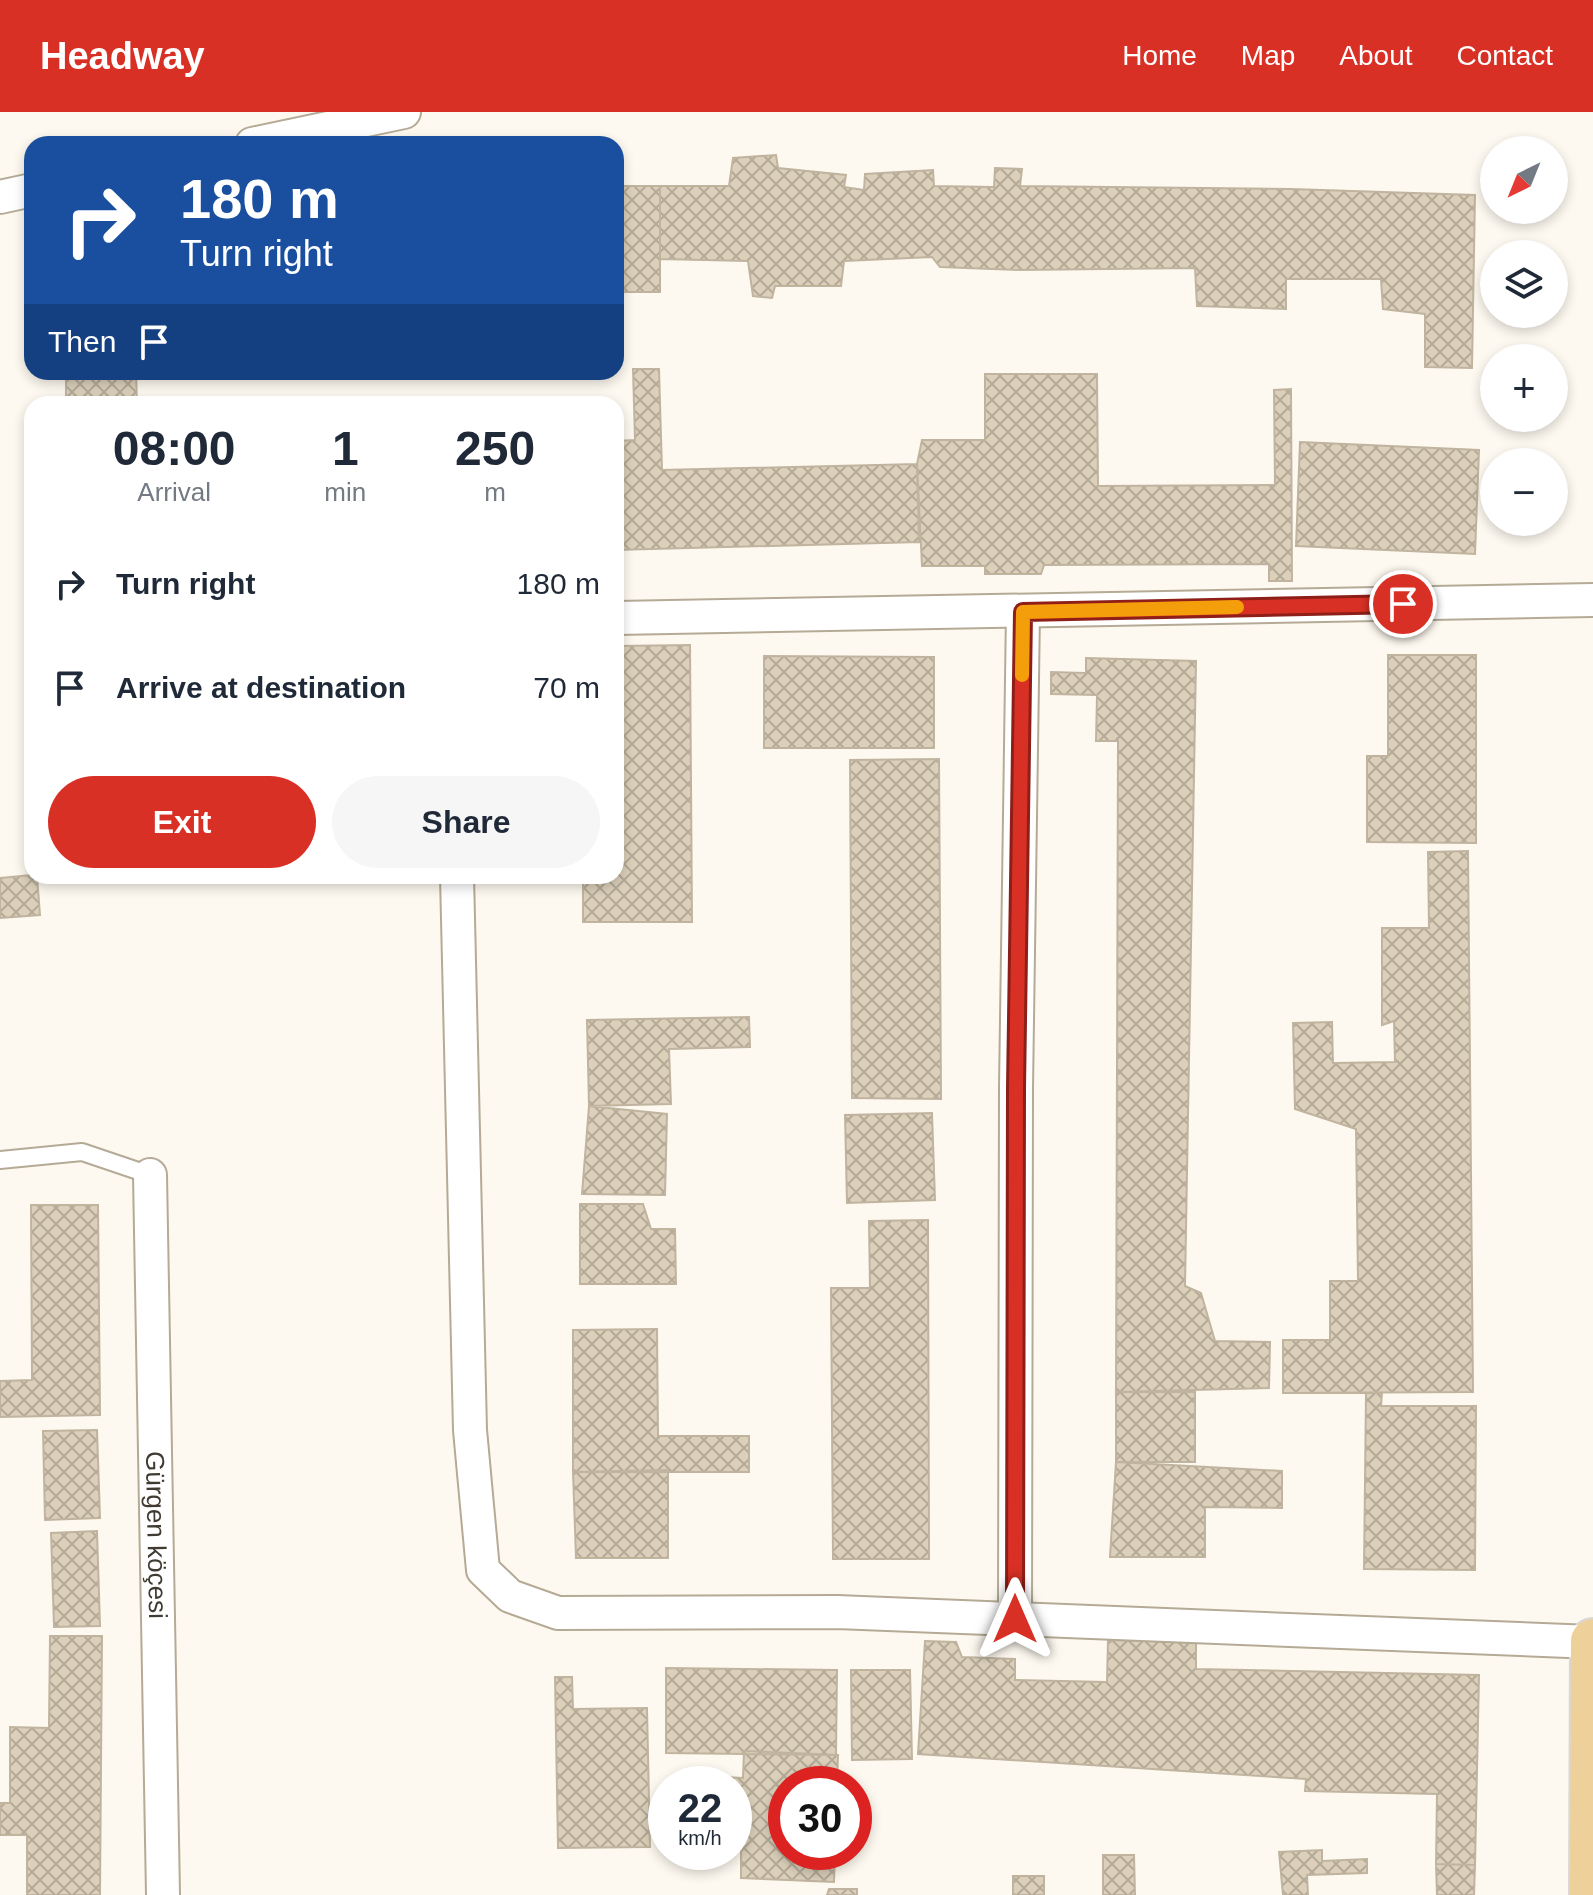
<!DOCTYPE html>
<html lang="en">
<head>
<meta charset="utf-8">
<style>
  body { margin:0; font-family:Arial,sans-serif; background:#f6f6f7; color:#1f2937; height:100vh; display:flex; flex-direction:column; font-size:30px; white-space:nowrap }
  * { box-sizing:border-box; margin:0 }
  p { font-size:26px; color:#747a83 }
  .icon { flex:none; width:44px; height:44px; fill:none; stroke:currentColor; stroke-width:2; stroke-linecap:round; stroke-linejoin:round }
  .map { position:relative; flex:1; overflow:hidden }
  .side { position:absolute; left:24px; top:284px; width:600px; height:488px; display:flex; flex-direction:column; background:#fff; border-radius:24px; box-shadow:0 4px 12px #0003 }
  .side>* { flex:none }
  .top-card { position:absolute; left:24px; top:24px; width:600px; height:244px; border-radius:24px; box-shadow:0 4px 12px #0003; background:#1a4fa0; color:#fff; overflow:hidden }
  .needle { width:52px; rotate:223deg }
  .buttons { position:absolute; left:1480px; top:24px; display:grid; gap:16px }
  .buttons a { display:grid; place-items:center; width:88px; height:88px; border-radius:50%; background:#fff; box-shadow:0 4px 12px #0003; font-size:40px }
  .speed { position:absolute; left:648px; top:1654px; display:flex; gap:16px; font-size:40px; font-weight:700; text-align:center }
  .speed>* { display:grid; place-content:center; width:104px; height:104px; border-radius:50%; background:#fff; box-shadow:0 4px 12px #0003; line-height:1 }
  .speed small { font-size:20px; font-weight:400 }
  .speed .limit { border:12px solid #d22; background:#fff; color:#111 }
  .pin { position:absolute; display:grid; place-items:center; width:68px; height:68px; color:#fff; margin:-34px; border:4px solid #fff; border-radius:50%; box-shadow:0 2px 8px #0007 }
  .me { position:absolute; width:88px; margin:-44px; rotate:0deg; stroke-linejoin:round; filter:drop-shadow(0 0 6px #0008) }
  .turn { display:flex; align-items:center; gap:28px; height:168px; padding:0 24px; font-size:36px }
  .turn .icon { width:104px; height:104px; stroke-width:2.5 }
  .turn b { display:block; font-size:56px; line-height:68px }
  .then { display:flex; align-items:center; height:76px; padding:0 24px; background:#0003; gap:16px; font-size:30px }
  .eta { display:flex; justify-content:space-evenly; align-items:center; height:136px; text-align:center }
  .eta b { font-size:48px; font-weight:800; line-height:56px }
  .button { display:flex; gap:16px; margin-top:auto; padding:16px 24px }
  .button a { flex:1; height:92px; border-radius:48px; background:#d93025; color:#fff; font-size:32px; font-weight:800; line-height:92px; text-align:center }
  .button a+a { background:#f6f6f7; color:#1f2937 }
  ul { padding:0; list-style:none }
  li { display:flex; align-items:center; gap:24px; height:104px; padding:0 24px }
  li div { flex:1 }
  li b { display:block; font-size:30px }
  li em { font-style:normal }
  header { display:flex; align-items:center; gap:48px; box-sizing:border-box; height:112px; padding:0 40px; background:#d93025; color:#fff }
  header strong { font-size:38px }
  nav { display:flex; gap:44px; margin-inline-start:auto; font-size:28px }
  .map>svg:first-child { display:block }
  .building { fill:url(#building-cross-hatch); stroke:#c0b49f; stroke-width:2 }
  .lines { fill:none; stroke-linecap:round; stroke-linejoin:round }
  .service-casing { stroke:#b5aa95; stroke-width:20 }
  .minor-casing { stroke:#b5aa95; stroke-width:36 }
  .primary-casing { stroke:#d9d8d6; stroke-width:48 }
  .service { stroke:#fff; stroke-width:16 }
  .minor { stroke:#fff; stroke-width:32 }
  .primary { stroke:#eed19a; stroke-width:44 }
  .route-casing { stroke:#8d1f18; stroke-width:20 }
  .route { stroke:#d93025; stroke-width:14 }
  .slow { stroke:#f59e0b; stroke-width:14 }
  .labels { text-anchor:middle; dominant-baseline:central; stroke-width:7; stroke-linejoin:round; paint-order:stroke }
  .street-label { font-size:26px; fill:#403b32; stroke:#fef9f0 }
</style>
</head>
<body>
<header>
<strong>Headway</strong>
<nav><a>Home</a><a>Map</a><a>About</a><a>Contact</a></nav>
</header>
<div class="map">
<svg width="1593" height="1783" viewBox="0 0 1593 1783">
  <defs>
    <pattern id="building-cross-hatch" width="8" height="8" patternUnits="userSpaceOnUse" patternTransform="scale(2)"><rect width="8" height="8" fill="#dcd0ba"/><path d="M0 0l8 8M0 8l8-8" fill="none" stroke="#b4aa98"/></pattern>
  </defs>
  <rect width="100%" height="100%" fill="#fef9f0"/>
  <!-- building -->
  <path class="building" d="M 776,43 L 778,56 L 846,63 L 844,75 L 864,78 L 865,62 L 933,58 L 934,74 L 994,75 L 995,56 L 1022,57 L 1020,74 L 1291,77 L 1475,83 L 1472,256 L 1425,255 L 1425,202 L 1383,197 L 1381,167 L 1286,167 L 1286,197 L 1197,194 L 1195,156 L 1020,158 L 940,155 L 932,145 L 844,149 L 841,174 L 775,174 L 772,186 L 753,184 L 748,149 L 660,147 L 660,74 L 729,74 L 733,46 Z
    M 616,74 L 660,74 L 660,180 L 616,180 Z
    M 633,257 L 659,257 L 662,358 L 917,352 L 919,430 L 616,438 L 616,329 L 635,328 Z
    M 66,260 L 136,260 L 137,292 L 66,292 Z
    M 985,262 L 1097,262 L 1098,374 L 1275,373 L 1274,278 L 1291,277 L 1292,469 L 1269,469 L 1269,452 L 1044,453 L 1041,462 L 985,462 L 985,454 L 922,454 L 917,352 L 922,328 L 985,328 Z
    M 1300,330 L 1479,338 L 1475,442 L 1296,434 Z
    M 690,533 L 692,810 L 583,810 L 583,764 L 616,764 L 616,534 Z
    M 1388,543 L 1476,543 L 1476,731 L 1367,730 L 1367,644 L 1388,644 Z
    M 764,544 L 934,545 L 934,636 L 764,636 Z
    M 1086,546 L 1196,549 L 1185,1174 L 1201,1181 L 1215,1229 L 1270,1230 L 1269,1276 L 1116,1280 L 1118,629 L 1096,629 L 1097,583 L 1051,582 L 1051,560 L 1086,561 Z
    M 939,647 L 941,987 L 852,986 L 850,648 Z
    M 1468,739 L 1473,1280 L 1283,1281 L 1283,1228 L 1330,1228 L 1330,1169 L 1358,1169 L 1356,1017 L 1295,997 L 1293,911 L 1332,910 L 1333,951 L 1395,950 L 1394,909 L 1382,913 L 1382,816 L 1429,816 L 1428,740 Z
    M 32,763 L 37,764 L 40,803 L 0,806 L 0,766 Z
    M 749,905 L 750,935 L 669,937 L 671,992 L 589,994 L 587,908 Z
    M 589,994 L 667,1002 L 665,1083 L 582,1082 Z
    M 932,1001 L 935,1088 L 847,1091 L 845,1003 Z
    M 580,1092 L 643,1092 L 651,1117 L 675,1117 L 676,1172 L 580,1172 Z
    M 31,1093 L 98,1093 L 100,1303 L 0,1305 L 0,1269 L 32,1268 Z
    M 928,1108 L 929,1447 L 833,1447 L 831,1176 L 870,1176 L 869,1109 Z
    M 657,1217 L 658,1324 L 749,1324 L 749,1360 L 573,1360 L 573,1218 Z
    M 1116,1280 L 1195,1280 L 1195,1350 L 1116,1350 Z
    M 1366,1281 L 1382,1281 L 1381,1294 L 1476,1294 L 1475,1458 L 1364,1457 Z
    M 97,1318 L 100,1406 L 45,1408 L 43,1319 Z
    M 1116,1350 L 1282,1359 L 1282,1396 L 1205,1395 L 1205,1445 L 1110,1445 Z
    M 668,1358 L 668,1446 L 576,1446 L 573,1360 Z
    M 97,1419 L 100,1514 L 54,1515 L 51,1421 Z
    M 50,1524 L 102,1524 L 100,1783 L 27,1783 L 27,1723 L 0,1723 L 0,1691 L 10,1691 L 10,1615 L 49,1616 Z
    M 1108,1528 L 1196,1530 L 1196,1557 L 1479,1563 L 1475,1753 L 1436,1752 L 1437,1682 L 1305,1679 L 1306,1667 L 918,1642 L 925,1529 L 956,1530 L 962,1545 L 1015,1547 L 1015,1568 L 1107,1570 Z
    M 666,1556 L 837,1558 L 836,1643 L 666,1641 Z
    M 851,1558 L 910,1558 L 912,1647 L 852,1648 Z
    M 555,1565 L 572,1565 L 573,1597 L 647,1596 L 650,1735 L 558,1736 Z
    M 744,1639 L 838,1643 L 837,1672 L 786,1672 L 786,1740 L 835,1740 L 834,1770 L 741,1766 L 741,1737 L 734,1737 L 734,1672 L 705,1672 L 705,1664 L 743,1666 Z
    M 1322,1738 L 1322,1749 L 1367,1747 L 1367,1761 L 1307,1763 L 1308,1783 L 1283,1783 L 1279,1740 Z
    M 1103,1743 L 1134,1743 L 1135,1783 L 1103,1783 Z
    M 1436,1752 L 1475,1753 L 1474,1783 L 1437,1783 Z
    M 1013,1764 L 1044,1764 L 1044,1783 L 1013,1783 Z
    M 829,1777 L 857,1777 L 857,1783 L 827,1783 Z"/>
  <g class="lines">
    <!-- service casing -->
    <g class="service-casing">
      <path id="service" d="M 0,1048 L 82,1040 L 150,1063"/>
    </g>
    <!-- minor casing -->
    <g class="minor-casing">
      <g id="minor">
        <path d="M 252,32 L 404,0"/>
        <path d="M 0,85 L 32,78"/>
        <path d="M 616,506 L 1593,488"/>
        <path d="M 457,764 L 470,1318 L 483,1458 L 510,1484 L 558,1501 L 837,1500 L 1593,1530"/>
        <path id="s1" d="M 150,1063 L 163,1783"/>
        <path d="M 1015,1507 L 1016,976 L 1023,500"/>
      </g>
    </g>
    <!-- primary casing -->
    <g class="primary-casing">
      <path id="primary" d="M 1592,1783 L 1593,1529"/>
    </g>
    <!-- service -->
    <use href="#service" class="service"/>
    <!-- minor -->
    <use href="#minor" class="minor"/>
    <!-- primary -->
    <use href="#primary" class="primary"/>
  </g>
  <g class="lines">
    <!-- route casing -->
    <g class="route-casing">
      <path id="route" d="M 1015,1507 L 1016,976 L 1023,500 L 1403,492"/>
    </g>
    <!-- route -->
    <use href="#route" class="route"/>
    <!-- slow -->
    <path class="slow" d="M 1022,563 L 1023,500 L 1237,495"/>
  </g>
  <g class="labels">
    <!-- street labels -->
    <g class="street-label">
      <text stroke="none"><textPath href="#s1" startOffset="360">Gürgen köçesi</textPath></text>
    </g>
  </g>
</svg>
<div class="buttons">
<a><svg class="needle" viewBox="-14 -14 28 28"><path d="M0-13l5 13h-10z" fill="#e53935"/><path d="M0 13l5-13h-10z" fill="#747a83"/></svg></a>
<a><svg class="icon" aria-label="layers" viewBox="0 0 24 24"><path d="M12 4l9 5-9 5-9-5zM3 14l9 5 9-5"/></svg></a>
<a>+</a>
<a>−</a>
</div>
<div class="speed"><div>22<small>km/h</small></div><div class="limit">30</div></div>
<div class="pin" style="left:1403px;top:492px;background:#d93025"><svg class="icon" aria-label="arrive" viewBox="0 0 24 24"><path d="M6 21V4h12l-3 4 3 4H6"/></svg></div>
<svg class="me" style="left:1015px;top:1507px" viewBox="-20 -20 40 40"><path d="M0-17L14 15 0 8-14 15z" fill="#d93025" stroke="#fff" stroke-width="4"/></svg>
<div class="top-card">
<div class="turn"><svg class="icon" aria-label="right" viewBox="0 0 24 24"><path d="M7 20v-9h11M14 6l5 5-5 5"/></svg><div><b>180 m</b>Turn right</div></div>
<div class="then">Then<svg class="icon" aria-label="arrive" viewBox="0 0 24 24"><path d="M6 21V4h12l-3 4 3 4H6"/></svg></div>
</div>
<section class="side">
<div class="eta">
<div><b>08:00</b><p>Arrival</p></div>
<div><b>1</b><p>min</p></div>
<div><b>250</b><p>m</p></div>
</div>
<ul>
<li><svg class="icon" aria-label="right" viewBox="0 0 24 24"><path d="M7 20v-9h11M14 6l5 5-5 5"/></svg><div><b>Turn right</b></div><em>180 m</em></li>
<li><svg class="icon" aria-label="arrive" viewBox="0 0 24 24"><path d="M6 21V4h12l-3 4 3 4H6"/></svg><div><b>Arrive at destination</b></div><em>70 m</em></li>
</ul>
<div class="button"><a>Exit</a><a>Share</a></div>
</section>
</div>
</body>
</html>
